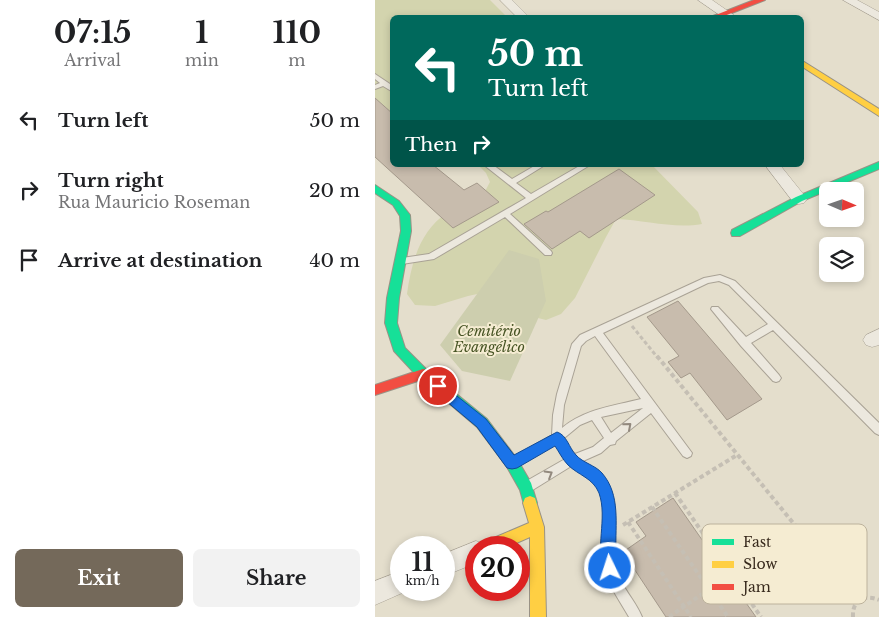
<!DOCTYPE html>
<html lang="en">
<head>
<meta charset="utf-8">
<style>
  body { margin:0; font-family:"Libre Baskerville",serif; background:#f2f2f2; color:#202124; height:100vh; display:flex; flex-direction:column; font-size:19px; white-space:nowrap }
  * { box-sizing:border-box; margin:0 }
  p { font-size:16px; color:#757577 }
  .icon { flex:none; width:28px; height:28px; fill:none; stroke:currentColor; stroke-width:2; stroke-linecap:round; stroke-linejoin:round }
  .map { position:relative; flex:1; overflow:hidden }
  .details { display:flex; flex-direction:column; background:#fff; width:375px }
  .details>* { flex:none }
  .top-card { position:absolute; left:15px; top:15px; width:414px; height:152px; border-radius:8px; box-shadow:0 2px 8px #0003; background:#00695c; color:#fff; overflow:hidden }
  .needle { width:32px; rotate:92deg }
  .fabs { position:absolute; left:444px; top:182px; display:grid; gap:10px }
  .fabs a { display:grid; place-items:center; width:45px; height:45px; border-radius:8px; background:#fff; box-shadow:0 2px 8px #0003; font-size:25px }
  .speed { position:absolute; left:15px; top:536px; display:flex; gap:10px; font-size:25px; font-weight:700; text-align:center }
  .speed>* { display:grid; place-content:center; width:65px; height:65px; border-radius:50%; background:#fff; box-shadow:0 2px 8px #0003; line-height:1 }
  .speed small { font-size:12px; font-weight:400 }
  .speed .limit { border:8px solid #d22; background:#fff; color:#111 }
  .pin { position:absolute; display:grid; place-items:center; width:42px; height:42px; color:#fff; margin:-21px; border:2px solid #fff; border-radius:50%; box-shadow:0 1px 5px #0007 }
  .me { position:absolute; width:55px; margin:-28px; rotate:356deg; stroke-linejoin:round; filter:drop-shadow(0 0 4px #0008) }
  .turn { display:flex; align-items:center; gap:18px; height:105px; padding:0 15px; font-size:22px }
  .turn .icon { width:65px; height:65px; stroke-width:2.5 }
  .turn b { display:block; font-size:35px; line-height:42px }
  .then { display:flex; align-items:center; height:48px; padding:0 15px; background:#0003; gap:10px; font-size:19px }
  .eta { display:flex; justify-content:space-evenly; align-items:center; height:85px; text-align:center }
  .eta b { font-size:30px; font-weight:700; line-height:35px }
  .cta { display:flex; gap:10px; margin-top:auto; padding:10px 15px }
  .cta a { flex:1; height:58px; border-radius:8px; background:#74695a; color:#fff; font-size:20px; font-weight:700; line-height:58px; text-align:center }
  .cta a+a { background:#f2f2f2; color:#202124 }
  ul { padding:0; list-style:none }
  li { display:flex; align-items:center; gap:15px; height:70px; padding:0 15px }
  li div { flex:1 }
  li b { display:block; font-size:19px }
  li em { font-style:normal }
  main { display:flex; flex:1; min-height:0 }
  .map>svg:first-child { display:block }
  .green { fill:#d3d4ae }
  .cemetery { fill:#cdceae }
  .building { fill:#c8bcad; stroke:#a4998b }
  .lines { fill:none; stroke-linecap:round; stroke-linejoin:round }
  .lane-casing { stroke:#a9a295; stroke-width:2 }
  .street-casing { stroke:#a9a295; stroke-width:1 }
  .fast-casing { stroke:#999285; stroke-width:2 }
  .slow-casing { stroke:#999285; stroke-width:2 }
  .jam-casing { stroke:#999285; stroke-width:2 }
  .path-far1 { stroke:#c5bfb4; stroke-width:3; stroke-dasharray:4 2.5; stroke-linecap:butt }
  .path { stroke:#c5bfb4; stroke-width:4; stroke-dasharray:4.5 3; stroke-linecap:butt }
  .lane { fill:#ece8de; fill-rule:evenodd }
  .street { fill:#ece8de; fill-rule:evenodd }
  .fast { fill:#16e098; fill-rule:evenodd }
  .slow { fill:#ffcf43; fill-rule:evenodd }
  .jam { fill:#f24e42; fill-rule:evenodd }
  .oneway { stroke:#92897e }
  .route { fill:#1a73e8; stroke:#114b97 }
  .labels { text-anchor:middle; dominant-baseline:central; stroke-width:4; stroke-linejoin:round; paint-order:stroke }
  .park-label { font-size:14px; font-style:italic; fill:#475424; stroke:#f5ecd2 }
  .key { fill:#f5ecd2; stroke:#bcb29c; stroke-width:1 }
  .key-label { font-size:14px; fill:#382a1d }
</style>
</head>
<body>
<main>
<section class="details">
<div class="eta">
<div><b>07:15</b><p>Arrival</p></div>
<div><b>1</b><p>min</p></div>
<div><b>110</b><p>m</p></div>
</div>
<ul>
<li><svg class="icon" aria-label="left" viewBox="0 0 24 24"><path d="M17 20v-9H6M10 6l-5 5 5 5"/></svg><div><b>Turn left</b></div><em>50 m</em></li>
<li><svg class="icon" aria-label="right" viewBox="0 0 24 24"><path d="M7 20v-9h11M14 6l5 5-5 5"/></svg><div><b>Turn right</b><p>Rua Mauricio Roseman</p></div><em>20 m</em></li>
<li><svg class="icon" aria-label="arrive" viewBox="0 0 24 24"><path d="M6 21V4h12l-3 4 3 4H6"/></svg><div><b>Arrive at destination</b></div><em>40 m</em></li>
</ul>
<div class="cta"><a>Exit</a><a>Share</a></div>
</section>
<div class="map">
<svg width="504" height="617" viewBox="0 0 504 617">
  <rect width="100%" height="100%" fill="#e4decc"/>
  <!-- green -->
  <path class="green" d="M 0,0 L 115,0 L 132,17 L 18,18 L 17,146 L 0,142 Z
    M 103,165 L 277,165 L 323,212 L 327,224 C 299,229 270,220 241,219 L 231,237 L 200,298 L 186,314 L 171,320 L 159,317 L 116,291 L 93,296 L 60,306 L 40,305 L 32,294 C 36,264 45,230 72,213 C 82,207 95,205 104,198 C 109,195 112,187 115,182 L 111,173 Z"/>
  <!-- cemetery -->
  <path class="cemetery" d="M 134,250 L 164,259 L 171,301 L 135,381 L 87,371 L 65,345 Z"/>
  <!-- building -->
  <path class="building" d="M 0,98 L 18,114 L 18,165 L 58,165 L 89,190 L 102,183 L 124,202 L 78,228 L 0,157 Z
    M 244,169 L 280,195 L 214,238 L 205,231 L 177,249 L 149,224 L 171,211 L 173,212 Z
    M 303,301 L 387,399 L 352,420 L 315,373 L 306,378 L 293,362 L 304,356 L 272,317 Z
    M 298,498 L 357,583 L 381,617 L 291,617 L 248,552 L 271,536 L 261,522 Z"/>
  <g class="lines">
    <!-- lane casing -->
    <g class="lane-casing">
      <path id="lane" d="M 0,74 L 18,86 L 18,92 L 8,86 L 0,89 L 0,85 L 5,83 L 0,79 Z
        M 109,165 L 118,165 L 137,179 L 161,165 L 170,165 L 141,183 L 156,194 L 206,165 L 215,165 L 135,214 L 176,251 L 177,253 L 176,255 L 170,255 L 130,217 L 59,259 L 27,264 L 24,263 L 23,261 L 24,259 L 27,258 L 54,254 L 151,198 Z
        M 345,275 L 360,281 L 504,423 L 504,435 L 500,433 L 398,330 L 376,343 L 404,375 L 406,378 L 404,381 L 401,382 L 398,381 L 366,346 L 336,309 L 337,307 L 343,307 L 371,337 L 393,324 L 354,285 L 344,281 L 333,283 L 228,333 L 317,453 L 316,456 L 312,458 L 308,456 L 276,413 L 241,441 L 240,444 L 235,445 L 226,453 L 208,461 C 241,485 241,498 240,538 C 239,548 239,559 241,569 C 246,587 260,600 267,617 L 254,617 C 245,601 232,584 229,565 C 226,542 236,508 224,488 C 217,479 206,472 198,465 L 156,491 L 152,492 L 148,491 L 147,487 L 148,483 L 190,459 L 180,444 L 139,467 L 135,465 L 134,462 L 135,459 L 177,435 L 178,415 L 182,394 L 197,344 L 205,335 L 329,278 ZM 220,336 L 266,399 C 238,406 210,409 187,428 L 189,405 L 206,346 L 211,341 ZM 268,408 L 236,433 L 226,417 ZM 217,420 L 229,438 L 218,447 L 200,454 L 193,447 L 188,439 L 205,425 Z"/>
    </g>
    <!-- street casing -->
    <g class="street-casing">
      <path id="street" d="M 125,0 L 137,0 L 155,18 L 143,18 Z
        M 323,0 L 337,0 L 363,18 L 349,18 Z
        M 468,0 L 482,0 L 504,12 L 504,20 Z
        M 390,165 L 405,165 L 429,195 L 432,199 L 429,203 L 424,204 L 419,203 Z
        M 504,329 L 504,345 L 497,347 L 491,345 L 488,340 L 491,335 Z
        M 101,541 L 109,544 L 110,548 L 101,548 L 101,563 L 69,576 L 69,554 Z
        M 26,571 L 26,590 L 34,590 L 0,605 L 0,581 Z"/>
    </g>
    <!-- fast casing -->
    <g class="fast-casing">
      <path id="fast" d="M 504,162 L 504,169 L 427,201 L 365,236 L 357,236 L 356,233 L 357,230 L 421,197 Z
        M 0,185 L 24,201 L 35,215 L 36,231 L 24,298 L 22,323 L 30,348 L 52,370 L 112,419 L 142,459 L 156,483 L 162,503 L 160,508 L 155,510 L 150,508 L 145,490 L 132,467 L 102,427 L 44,378 L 19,351 L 10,323 L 12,298 L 26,231 L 25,216 L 18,205 L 0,193 Z"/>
    </g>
    <!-- slow casing -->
    <g class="slow-casing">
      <path id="slow" d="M 426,60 L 504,109 L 504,116 L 426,66 Z
        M 155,496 L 160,498 L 169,527 L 171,617 L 155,617 L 155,537 L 130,548 L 105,548 L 107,543 L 154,523 L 148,503 L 150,498 Z"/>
    </g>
    <!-- jam casing -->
    <g class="jam-casing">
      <path id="jam" d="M 379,0 L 390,0 L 344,18 L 333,18 Z
        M 48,369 L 52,370 L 54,374 L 52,378 L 0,395 L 0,385 Z"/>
    </g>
    <!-- path-far1 -->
    <path class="path-far1" d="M 257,326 L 283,358"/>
    <!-- path -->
    <path class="path" d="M 282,356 L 481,600
      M 300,493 L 386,617
      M 277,507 L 353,617
      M 253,522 L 316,617
      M 248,525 L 362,455
      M 294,617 L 356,574
      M 478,617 C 477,600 489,594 504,600"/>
    <!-- lane -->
    <use href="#lane" class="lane"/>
    <!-- street -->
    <use href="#street" class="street"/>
    <!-- fast -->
    <use href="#fast" class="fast"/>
    <!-- slow -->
    <use href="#slow" class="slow"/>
    <!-- jam -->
    <use href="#jam" class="jam"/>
  </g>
  <!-- one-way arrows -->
  <defs><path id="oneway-chevron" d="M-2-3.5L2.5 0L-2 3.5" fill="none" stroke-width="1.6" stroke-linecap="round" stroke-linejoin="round" transform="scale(1.25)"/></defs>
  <g class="oneway">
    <use href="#oneway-chevron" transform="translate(253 426) rotate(-41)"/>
    <use href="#oneway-chevron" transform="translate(174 474) rotate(-31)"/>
  </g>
  <!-- route -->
  <path class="route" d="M 63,381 L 111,419 L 139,455 L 182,432 C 192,435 194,448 201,455 C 208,463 220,465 227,473 C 246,495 240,524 241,551 C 241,559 244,566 240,574 L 235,576 L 230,574 C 219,548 233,519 224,493 C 218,478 203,475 193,465 C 188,460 184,452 180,446 L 142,468 L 137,469 L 132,468 L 102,427 L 58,390 L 57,386 L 58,382 Z"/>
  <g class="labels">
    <!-- park labels -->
    <g class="park-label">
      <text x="114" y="331">Cemitério<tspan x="114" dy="16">Evangélico</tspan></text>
    </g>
  </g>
  <!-- legend -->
  <rect x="327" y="524" width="165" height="80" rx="8" class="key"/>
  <rect x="337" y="539" width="22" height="6" fill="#16e098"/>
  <rect x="337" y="561" width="22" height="7" fill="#ffcf43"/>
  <rect x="337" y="584" width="22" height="6" fill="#f24e42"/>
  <g class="key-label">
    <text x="368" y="547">Fast</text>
    <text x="368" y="569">Slow</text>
    <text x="368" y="592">Jam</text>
  </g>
</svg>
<div class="fabs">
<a><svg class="needle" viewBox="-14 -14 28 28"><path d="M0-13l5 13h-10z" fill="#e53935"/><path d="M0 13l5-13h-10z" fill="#757577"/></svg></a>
<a><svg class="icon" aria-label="layers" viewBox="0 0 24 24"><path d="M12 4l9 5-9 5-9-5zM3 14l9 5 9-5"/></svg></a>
</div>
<div class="speed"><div>11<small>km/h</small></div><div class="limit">20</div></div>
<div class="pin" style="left:63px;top:386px;background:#d93025"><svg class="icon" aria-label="arrive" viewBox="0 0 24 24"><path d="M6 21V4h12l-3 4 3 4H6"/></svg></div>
<svg class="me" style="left:235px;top:568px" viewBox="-20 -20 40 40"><circle r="17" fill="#1a73e8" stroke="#fff" stroke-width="3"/><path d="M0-11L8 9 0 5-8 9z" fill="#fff"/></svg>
<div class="top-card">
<div class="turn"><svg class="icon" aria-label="left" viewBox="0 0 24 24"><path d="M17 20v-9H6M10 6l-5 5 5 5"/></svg><div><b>50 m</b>Turn left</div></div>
<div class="then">Then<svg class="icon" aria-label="right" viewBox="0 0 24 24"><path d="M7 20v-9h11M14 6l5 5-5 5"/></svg></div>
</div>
</div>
</main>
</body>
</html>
